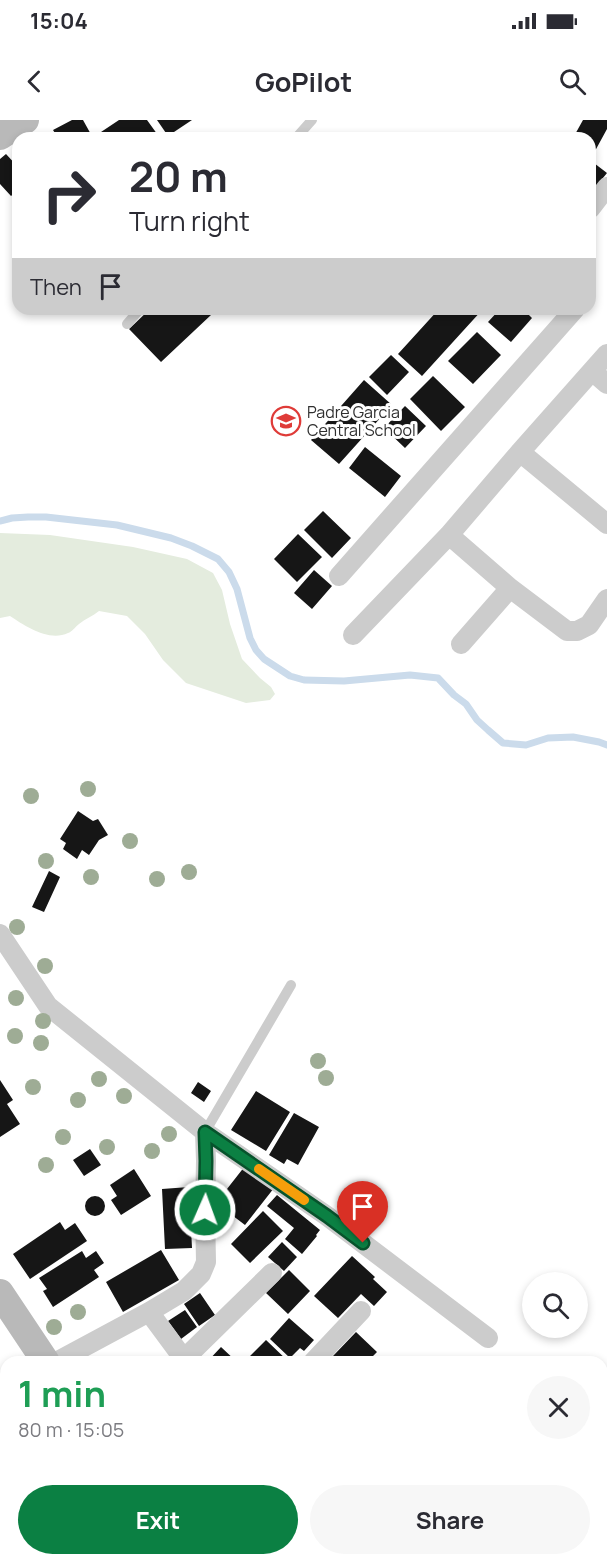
<!DOCTYPE html>
<html lang="en">
<head>
<meta charset="utf-8">
<style>
  body { margin:0; font-family:Manrope,sans-serif; background:#f7f7f7; color:#2b2b33; height:100vh; display:flex; flex-direction:column; font-size:22px; white-space:nowrap }
  * { box-sizing:border-box; margin:0 }
  p { font-size:20px; color:#7c7c81 }
  .icon { flex:none; width:33px; height:33px; fill:none; stroke:currentColor; stroke-width:2; stroke-linecap:round; stroke-linejoin:round }
  .map { position:relative; flex:1; overflow:hidden }
  .sheet { position:absolute; left:0px; top:1236px; width:608px; height:210px; display:flex; flex-direction:column; background:#fff; border-radius:18px 18px 0 0; box-shadow:0 3px 9px #0003 }
  .sheet>* { flex:none }
  .hud { position:absolute; left:12px; top:12px; width:584px; height:183px; border-radius:18px; box-shadow:0 3px 9px #0003; background:#fff; color:#2b2b33; overflow:hidden }
  .tools { position:absolute; left:522px; top:1152px; display:grid; gap:12px }
  .tools a { display:grid; place-items:center; width:66px; height:66px; border-radius:50%; background:#fff; box-shadow:0 3px 9px #0003; font-size:30px }
  .pin { position:absolute; display:grid; place-items:center; width:51px; height:51px; color:#fff; margin:-62px -26px; border-radius:50% 50% 50% 0; rotate:-45deg; box-shadow:0 0 6px #0007 }
  .pin .icon { rotate:45deg }
  .me { position:absolute; width:66px; margin:-33px; rotate:2deg; stroke-linejoin:round; filter:drop-shadow(0 0 4px #0008) }
  .turn { display:flex; align-items:center; gap:21px; height:126px; padding:0 18px; font-size:27px }
  .turn .icon { width:78px; height:78px; stroke-width:2.5 }
  .turn b { display:block; font-size:42px; line-height:51px }
  .then { display:flex; align-items:center; height:57px; padding:0 18px; background:#0003; gap:12px; font-size:22px }
  .round { display:grid; place-items:center; flex:none; width:63px; height:63px; border-radius:32px; background:#f7f7f7 }
  .summary { display:flex; align-items:center; justify-content:space-between; height:102px; padding:0 18px }
  h1 { font-size:36px; font-weight:700; line-height:45px; color:#1e9e55 }
  .primary-button { display:flex; gap:12px; margin-top:auto; padding:12px 18px }
  .primary-button a { flex:1; height:69px; border-radius:36px; background:#0b8043; color:#fff; font-size:24px; font-weight:700; line-height:69px; text-align:center }
  .primary-button a+a { background:#f7f7f7; color:#2b2b33 }
  .status { display:flex; justify-content:space-between; align-items:center; height:42px; padding:0 30px; background:#fff; direction:ltr }
  .status svg { height:16px; fill:currentColor }
  header { display:flex; justify-content:space-between; align-items:center; height:78px; padding:0 18px; background:#fff; font-size:27px; font-weight:700 }
  .map>svg:first-child { display:block }
  .green { fill:#e4ecde }
  .lines { fill:none; stroke-linecap:round; stroke-linejoin:round }
  .stream { stroke:#cbdbeb; stroke-width:7 }
  .building { fill:#161616 }
  .path { stroke:#ccc; stroke-width:4; stroke-dasharray:3 3; stroke-linecap:butt }
  .lane { stroke:#ccc; stroke-width:10 }
  .street { stroke:#ccc; stroke-width:20 }
  .secondary { stroke:#b9b9b9; stroke-width:28 }
  .tree { fill:#9eac95 }
  .route-casing { stroke:#07532c; stroke-width:15 }
  .route { stroke:#0b8043; stroke-width:10 }
  .slow { stroke:#f59e0b; stroke-width:10 }
  .labels { text-anchor:middle; dominant-baseline:central; stroke-width:6; stroke-linejoin:round; paint-order:stroke }
  .poi-label { font-size:16px; fill:#2f2f2f; stroke:#fff; text-anchor:start }
</style>
</head>
<body>
<div class="status"><b>15:04</b><svg viewBox="0 0 49 12"><path d="M0 12V9h3v3zM5 12V6h3v6zM10 12V3h3v9zM15 12V0h3v12zM26 1h20v11H26zM47 4h2v5h-2z"/></svg></div>
<header><svg class="icon" aria-label="back" viewBox="0 0 24 24"><path d="M15 5l-7 7 7 7"/></svg>GoPilot<svg class="icon" aria-label="search" viewBox="0 0 24 24"><circle cx="10" cy="10" r="6"/><path d="M15 15l6 6"/></svg></header>
<div class="map">
<svg width="607" height="1446" viewBox="0 0 607 1446">
  <rect width="100%" height="100%" fill="#fff"/>
  <!-- green -->
  <path class="green" d="M 0,413 L 50,415 L 133,427 L 187,439 L 213,453 L 222,470 L 230,504 L 242,539 L 260,558 L 271,567 L 275,574 L 270,580 L 246,583 L 186,563 L 163,540 L 145,514 L 127,496 L 99,491 C 93,496 85,499 79,504 C 75,507 72,512 68,513 C 49,522 25,506 10,496 L 0,498 Z
    M 6,1393 L 6,1440 L 46,1440 L 38,1446 L 0,1446 L 1,1443 L 0,1394 Z"/>
  <g class="lines">
    <!-- stream -->
    <path class="stream" d="M 0,401 L 12,398 L 28,397 L 46,397 L 117,405 L 171,418 L 192,426 L 218,439 L 229,452 L 237,469 L 250,518 L 256,530 L 264,539 L 290,556 L 304,560 L 344,561 L 410,555 L 438,558 L 454,575 L 466,584 L 477,600 L 488,610 L 503,623 L 526,625 L 548,618 L 573,617 L 599,622 L 607,625"/>
  </g>
  <!-- building -->
  <path class="building" d="M 72,0 L 83,0 L 93,18 L 58,18 L 53,10 Z
    M 119,0 L 147,0 L 160,18 L 105,18 L 101,12 Z
    M 157,0 L 192,0 L 168,16 Z
    M 583,0 L 607,0 L 607,9 L 595,31 L 590,28 L 590,18 L 573,18 Z
    M 6,34 L 18,47 L 18,70 L 11,76 L 0,64 L 0,39 Z
    M 590,40 L 607,53 L 590,74 Z
    M 150,189 L 205,189 L 211,195 L 161,242 L 129,209 Z
    M 439,189 L 483,189 L 422,256 L 398,234 Z
    M 500,189 L 523,189 L 532,198 L 511,222 L 488,202 Z
    M 477,212 L 501,235 L 473,264 L 448,241 Z
    M 391,235 L 409,252 L 387,275 L 369,257 Z
    M 433,256 L 465,287 L 441,311 L 410,279 Z
    M 364,260 L 392,285 L 339,344 L 311,320 Z
    M 405,286 L 426,306 L 405,328 L 384,308 Z
    M 365,327 L 401,356 L 385,377 L 349,348 Z
    M 323,391 L 351,418 L 332,438 L 304,410 Z
    M 298,414 L 322,437 L 297,462 L 274,439 Z
    M 314,450 L 332,466 L 312,489 L 294,473 Z
    M 78,691 L 93,701 L 98,699 L 108,715 L 99,720 L 89,735 L 82,730 L 77,739 L 63,729 L 66,723 L 60,719 Z
    M 49,751 L 60,757 L 44,792 L 32,787 Z
    M 0,960 L 13,980 L 7,984 L 20,1004 L 0,1017 Z
    M 198,962 L 211,971 L 204,982 L 191,973 Z
    M 256,971 L 290,992 L 266,1031 L 231,1010 Z
    M 294,993 L 319,1007 L 298,1045 L 287,1039 L 284,1044 L 269,1035 Z
    M 90,1029 L 101,1045 L 84,1056 L 73,1040 Z
    M 245,1046 L 274,1068 L 245,1105 L 216,1083 Z
    M 134,1049 L 151,1076 L 121,1095 L 111,1080 L 117,1076 L 110,1065 Z
    M 189,1067 L 192,1128 L 165,1129 L 162,1069 Z
    M 277,1075 L 320,1110 L 316,1115 L 317,1116 L 302,1134 L 285,1119 L 294,1108 L 267,1086 Z
    M85 1086a10 10 0 1 1 20 0a10 10 0 1 1-20 0Z
    M 263,1091 L 283,1111 L 250,1143 L 231,1124 Z
    M 60,1102 L 65,1110 L 75,1103 L 87,1121 L 30,1159 L 13,1134 Z
    M 282,1122 L 297,1137 L 284,1151 L 268,1137 Z
    M 161,1130 L 179,1160 L 123,1192 L 106,1162 Z
    M 82,1131 L 86,1138 L 96,1131 L 104,1143 L 94,1150 L 99,1157 L 53,1187 L 43,1171 L 47,1169 L 39,1158 Z
    M 352,1136 L 375,1157 L 373,1159 L 387,1172 L 374,1186 L 361,1174 L 338,1198 L 314,1176 Z
    M 289,1150 L 310,1171 L 288,1194 L 266,1173 Z
    M 200,1173 L 215,1195 L 199,1206 L 184,1184 Z
    M 185,1190 L 197,1207 L 181,1219 L 168,1201 Z
    M 289,1198 L 314,1220 L 304,1231 L 300,1228 L 290,1238 L 270,1219 Z
    M 356,1212 L 377,1232 L 367,1242 L 339,1242 L 333,1236 Z
    M 266,1220 L 289,1242 L 244,1242 Z
    M 221,1227 L 237,1242 L 207,1242 Z
    M 6,1329 L 6,1369 L 0,1373 L 0,1333 Z"/>
  <g class="lines">
    <!-- path -->
    <path class="path" d="M 0,1275 L 6,1271"/>
    <!-- lane -->
    <path class="lane" d="M 296,18 L 312,0
      M 127,204 L 140,189
      M 205,1012 L 291,865"/>
    <!-- street -->
    <path class="street" d="M 590,89 L 607,67
      M 592,251 L 607,264
      M 520,332 L 607,404
      M 449,415 L 510,468 L 567,511 L 577,511 L 589,505 L 607,479
      M 339,456 L 575,189
      M 353,515 L 449,415 L 520,332 L 607,234
      M 461,524 L 510,468
      M 0,814 L 48,886 L 205,1012 L 327,1096 L 488,1218
      M 149,1192 L 186,1242
      M 184,1239 L 272,1153
      M 56,1242 L 149,1192 L 184,1171 L 201,1154 L 206,1142 L 205,1090 L 206,1041 L 205,1012
      M 313,1242 L 361,1191
      M 602,1320 L 607,1316
      M 436,1446 L 444,1440"/>
    <!-- secondary -->
    <path class="secondary" d="M 0,16 L 25,0
      M 0,1173 L 46,1242
      M 171,1440 L 175,1446"/>
  </g>
  <!-- trees -->
  <g class="tree">
    <circle cx="88" cy="669" r="8"/>
    <circle cx="31" cy="676" r="8"/>
    <circle cx="130" cy="721" r="8"/>
    <circle cx="46" cy="741" r="8"/>
    <circle cx="189" cy="752" r="8"/>
    <circle cx="91" cy="757" r="8"/>
    <circle cx="157" cy="759" r="8"/>
    <circle cx="17" cy="807" r="8"/>
    <circle cx="45" cy="846" r="8"/>
    <circle cx="16" cy="878" r="8"/>
    <circle cx="43" cy="901" r="8"/>
    <circle cx="15" cy="916" r="8"/>
    <circle cx="41" cy="923" r="8"/>
    <circle cx="318" cy="941" r="8"/>
    <circle cx="326" cy="958" r="8"/>
    <circle cx="99" cy="959" r="8"/>
    <circle cx="33" cy="967" r="8"/>
    <circle cx="124" cy="976" r="8"/>
    <circle cx="78" cy="980" r="8"/>
    <circle cx="169" cy="1014" r="8"/>
    <circle cx="63" cy="1017" r="8"/>
    <circle cx="107" cy="1027" r="8"/>
    <circle cx="152" cy="1031" r="8"/>
    <circle cx="46" cy="1045" r="8"/>
    <circle cx="78" cy="1192" r="8"/>
    <circle cx="54" cy="1207" r="8"/>
  </g>
  <g class="lines">
    <!-- route casing -->
    <g class="route-casing">
      <path id="route" d="M 205,1090 L 206,1041 L 205,1012 L 327,1096 L 363,1123"/>
    </g>
    <!-- route -->
    <use href="#route" class="route"/>
    <!-- slow -->
    <path class="slow" d="M 259,1049 L 304,1080"/>
  </g>
  <!-- icons -->
  <defs>
    <g id="school-ring" transform="scale(1.5)"><circle r="9.5" fill="#fff" stroke="#df3b38" stroke-width="1.5"/><path d="M0-5L7-2L0 1L-7-2ZM-4 1L0 2.5L4 1V4Q0 6-4 4Z" fill="#df3b38"/></g>
  </defs>
  <g fill-rule="evenodd">
    <use href="#school-ring" x="286" y="301"/>
  </g>
  <g class="labels">
    <!-- poi labels -->
    <g class="poi-label">
      <text x="307" y="292">Padre Garcia<tspan x="307" dy="18">Central School</tspan></text>
    </g>
  </g>
</svg>
<div class="tools">
<a><svg class="icon" aria-label="search" viewBox="0 0 24 24"><circle cx="10" cy="10" r="6"/><path d="M15 15l6 6"/></svg></a>
</div>
<div class="pin" style="left:363px;top:1123px;background:#d93025"><svg class="icon" aria-label="arrive" viewBox="0 0 24 24"><path d="M6 21V4h12l-3 4 3 4H6"/></svg></div>
<svg class="me" style="left:205px;top:1090px" viewBox="-20 -20 40 40"><circle r="17" fill="#0b8043" stroke="#fff" stroke-width="3"/><path d="M0-11L8 9 0 5-8 9z" fill="#fff"/></svg>
<div class="hud">
<div class="turn"><svg class="icon" aria-label="right" viewBox="0 0 24 24"><path d="M7 20v-9h11M14 6l5 5-5 5"/></svg><div><b>20 m</b>Turn right</div></div>
<div class="then">Then<svg class="icon" aria-label="arrive" viewBox="0 0 24 24"><path d="M6 21V4h12l-3 4 3 4H6"/></svg></div>
</div>
<section class="sheet">
<div class="summary"><div><h1>1 min</h1><p>80 m · 15:05</p></div><a class="round"><svg class="icon" aria-label="close" viewBox="0 0 24 24"><path d="M6 6l12 12M18 6L6 18"/></svg></a></div>
<div class="primary-button"><a>Exit</a><a>Share</a></div>
</section>
</div>
</body>
</html>
